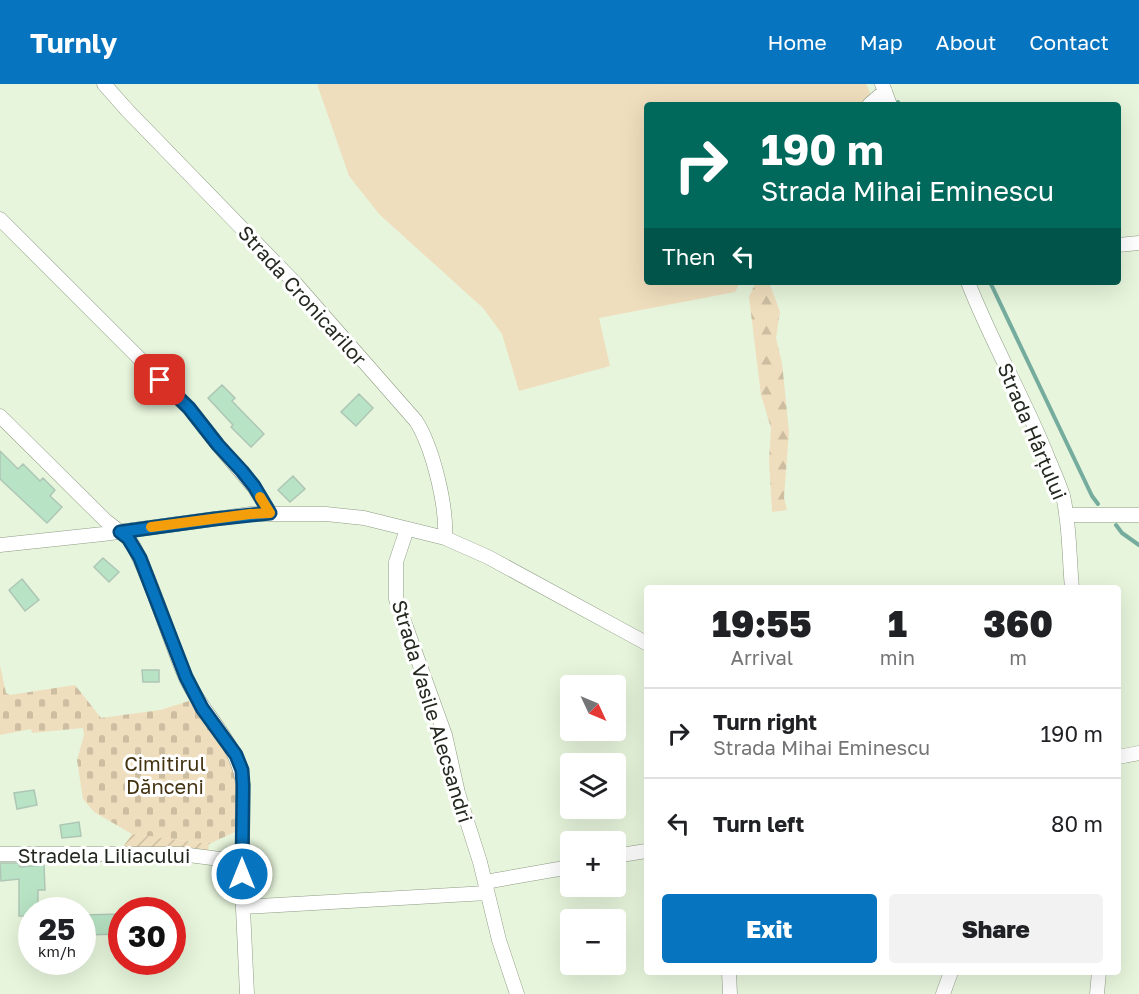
<!DOCTYPE html>
<html lang="en">
<head>
<meta charset="utf-8">
<style>
  body { margin:0; font-family:"Golos Text",sans-serif; background:#f2f2f2; color:#202124; height:100vh; display:flex; flex-direction:column; font-size:22px; white-space:nowrap }
  * { box-sizing:border-box; margin:0 }
  p { font-size:20px; color:#757577 }
  .icon { flex:none; width:33px; height:33px; fill:none; stroke:currentColor; stroke-width:2; stroke-linecap:round; stroke-linejoin:round }
  .map { position:relative; flex:1; overflow:hidden }
  .side { position:absolute; left:644px; top:501px; width:477px; height:390px; display:flex; flex-direction:column; background:#fff; border-radius:6px; box-shadow:0 6px 24px #0002 }
  .side>* { flex:none }
  .hud { position:absolute; left:644px; top:18px; width:477px; height:183px; border-radius:6px; box-shadow:0 6px 24px #0002; background:#00695c; color:#fff; overflow:hidden }
  .needle { width:39px; rotate:134deg }
  .fabs { position:absolute; left:560px; top:591px; display:grid; gap:12px }
  .fabs a { display:grid; place-items:center; width:66px; height:66px; border-radius:6px; background:#fff; box-shadow:0 6px 24px #0002; font-size:30px }
  .speed { position:absolute; left:18px; top:813px; display:flex; gap:12px; font-size:30px; font-weight:700; text-align:center }
  .speed>* { display:grid; place-content:center; width:78px; height:78px; border-radius:50%; background:#fff; box-shadow:0 6px 24px #0002; line-height:1 }
  .speed small { font-size:15px; font-weight:400 }
  .speed .limit { border:9px solid #d22; background:#fff; color:#111 }
  .pin { position:absolute; display:grid; place-items:center; width:51px; height:51px; color:#fff; margin:-26px; border-radius:12px; box-shadow:0 3px 9px #0006 }
  .me { position:absolute; width:66px; margin:-33px; rotate:0deg; stroke-linejoin:round; filter:drop-shadow(0 0 4px #0008) }
  .turn { display:flex; align-items:center; gap:21px; height:126px; padding:0 18px; font-size:27px }
  .turn .icon { width:78px; height:78px; stroke-width:2.5 }
  .turn b { display:block; font-size:42px; line-height:51px }
  .then { display:flex; align-items:center; height:57px; padding:0 18px; background:#0003; gap:12px; font-size:22px }
  .eta { display:flex; justify-content:space-evenly; align-items:center; height:102px; text-align:center }
  .eta b { font-size:36px; font-weight:800; line-height:42px }
  .button { display:flex; gap:12px; margin-top:auto; padding:12px 18px }
  .button a { flex:1; height:69px; border-radius:6px; background:#0674bf; color:#fff; font-size:24px; font-weight:800; line-height:69px; text-align:center }
  .button a+a { background:#f2f2f2; color:#202124 }
  ul { padding:0; list-style:none }
  li { display:flex; align-items:center; gap:18px; height:90px; padding:0 18px; border-top:2px solid #e0e0e0 }
  li div { flex:1 }
  li b { display:block; font-size:22px }
  li em { font-style:normal }
  header { display:flex; align-items:center; gap:36px; box-sizing:border-box; height:84px; padding:0 30px; background:#0674bf; color:#fff }
  header strong { font-size:28px }
  nav { display:flex; gap:33px; margin-inline-start:auto; font-size:21px }
  .map>svg:first-child { display:block }
  .green { fill:#efdebd }
  .forest { fill:url(#forest-firs) }
  .cemetery { fill:url(#cemetery-stones) }
  .garden { fill:url(#garden-furrows) }
  .lines { fill:none; stroke-linecap:round; stroke-linejoin:round }
  .stream { stroke:#75ac9e; stroke-width:4 }
  .building { fill:#b8e3c4; stroke:#aec6b5; stroke-width:1.5 }
  .minor-casing { stroke:#8f9c85; stroke-width:15 }
  .minor { stroke:#fff; stroke-width:14 }
  .route-casing { stroke:#044b7c; stroke-width:15 }
  .route { stroke:#0674bf; stroke-width:10 }
  .slow { stroke:#f59e0b; stroke-width:10 }
  .labels { text-anchor:middle; dominant-baseline:central; stroke-width:6; stroke-linejoin:round; paint-order:stroke }
  .street-label { font-size:20px; fill:#242920; stroke:#fff }
  .park-label { font-size:20px; fill:#433311; stroke:#fff }
</style>
</head>
<body>
<header>
<strong>Turnly</strong>
<nav><a>Home</a><a>Map</a><a>About</a><a>Contact</a></nav>
</header>
<div class="map">
<svg width="1139" height="910" viewBox="0 0 1139 910">
  <defs>
    <pattern id="forest-firs" width="22" height="20" patternUnits="userSpaceOnUse" patternTransform="scale(1.5)"><rect width="22" height="20" fill="#efdebd"/><path d="M5 1l3.5 6h-7zM16 11l3.5 6h-7z" fill="#cdbea2"/></pattern>
    <pattern id="cemetery-stones" width="16" height="16" patternUnits="userSpaceOnUse" patternTransform="scale(1.5)"><rect width="16" height="16" fill="#efdebd"/><path d="M2 7V4a2 2 0 0 1 4 0v3zM10 15v-3a2 2 0 0 1 4 0v3z" fill="#cdbea2"/></pattern>
    <pattern id="garden-furrows" width="10" height="10" patternUnits="userSpaceOnUse" patternTransform="scale(1.5)"><rect width="10" height="10" fill="#efdebd"/><path d="M-1 1l2-2M0 10L10 0M9 11l2-2" fill="none" stroke="#cdbea2"/></pattern>
  </defs>
  <rect width="100%" height="100%" fill="#e7f5dc"/>
  <!-- green -->
  <path class="green" d="M 317,0 L 866,0 L 871,11 L 860,21 L 646,21 L 646,198 L 740,198 L 735,208 L 599,234 L 610,282 L 519,307 L 502,250 L 483,224 L 380,131 L 349,92 Z"/>
  <!-- forest -->
  <path class="forest" d="M 756,198 L 769,198 L 780,228 L 776,254 L 782,279 L 789,348 L 784,414 L 787,426 L 772,428 L 769,376 L 771,344 L 761,311 L 749,213 Z"/>
  <!-- cemetery -->
  <path class="cemetery" d="M 0,581 L 6,609 L 10,611 L 75,601 L 101,634 L 160,626 L 189,617 L 234,676 L 239,698 L 235,748 L 209,760 L 132,750 L 94,728 L 83,715 L 77,676 L 84,651 L 83,644 L 32,649 L 31,645 L 0,651 Z"/>
  <!-- garden -->
  <path class="garden" d="M 132,750 L 209,760 L 208,768 L 123,763 Z"/>
  <g class="lines">
    <!-- stream -->
    <path class="stream" d="M 898,18 L 900,21
      M 990,198 L 1092,412 L 1098,420
      M 1116,441 L 1122,449 L 1139,461"/>
  </g>
  <!-- building -->
  <path class="building" d="M 222,301 L 235,314 L 232,317 L 264,350 L 251,363 L 231,343 L 233,341 L 208,314 Z
    M 359,310 L 373,324 L 356,342 L 341,328 Z
    M 0,367 L 18,385 L 23,380 L 40,397 L 43,394 L 55,406 L 50,412 L 62,423 L 47,439 L 0,395 Z
    M 293,392 L 305,405 L 290,418 L 278,406 Z
    M 103,474 L 119,488 L 109,498 L 94,483 Z
    M 22,495 L 39,516 L 25,527 L 9,506 Z
    M 142,586 L 159,586 L 159,598 L 143,598 Z
    M 34,706 L 37,721 L 17,725 L 14,709 Z
    M 79,738 L 81,752 L 62,754 L 60,741 Z
    M 0,779 L 19,779 L 20,783 L 44,781 L 45,806 L 38,806 L 38,826 L 32,826 L 32,832 L 19,832 L 19,795 L 1,797 Z
    M 122,830 L 122,850 L 82,851 L 82,831 Z"/>
  <g class="lines">
    <!-- minor casing -->
    <g class="minor-casing">
      <path id="minor" d="M 104,0 L 127,26 L 295,199 L 416,337 C 433,364 447,422 445,454
        M 882,0 L 890,21
        M 869,21 L 885,7
        M 0,135 L 189,324 L 218,361 L 254,403 L 270,429
        M 1118,161 L 1139,159
        M 968,198 C 991,258 1024,313 1048,374 C 1053,386 1059,399 1063,412 C 1070,441 1069,474 1072,504
        M 0,332 L 106,437 L 128,454 L 134,463 C 155,504 167,550 185,592 C 202,631 238,657 243,701 L 242,803 L 247,910
        M 1066,431 L 1139,431
        M 407,445 L 396,478 L 396,515 L 445,651 L 458,709 L 480,778 L 499,856 L 517,910
        M 0,461 L 103,450 L 251,430 L 326,430 L 364,434 L 445,454 L 488,473 L 646,559
        M 1118,673 L 1139,669
        M 0,770 L 181,770 L 243,778
        M 615,772 L 646,767
        M 485,798 L 570,783
        M 243,823 L 487,809
        M 729,888 L 730,910
        M 943,910 L 951,888
        M 1097,910 L 1099,888"/>
    </g>
    <!-- minor -->
    <use href="#minor" class="minor"/>
  </g>
  <g class="lines">
    <!-- route casing -->
    <g class="route-casing">
      <path id="route" d="M 160,296 L 189,324 L 218,361 L 242,387 L 254,402 L 270,429 L 214,435 L 120,448 L 128,454 L 140,474 L 186,593 L 202,624 L 236,671 L 242,686 L 243,701 L 242,790"/>
    </g>
    <!-- route -->
    <use href="#route" class="route"/>
    <!-- slow -->
    <path class="slow" d="M 151,443 L 250,430 L 270,429 L 260,413"/>
  </g>
  <g class="labels">
    <!-- street labels -->
    <g class="street-label">
      <text transform="translate(303 211) rotate(48)">Strada Cronicarilor</text>
      <text transform="translate(1033 347) rotate(67)">Strada Hârțului</text>
      <text transform="translate(433 627) rotate(73)">Strada Vasile Alecsandri</text>
      <text x="104" y="771">Stradela Liliacului</text>
    </g>
    <!-- park labels -->
    <g class="park-label">
      <text x="165" y="679">Cimitirul<tspan x="165" dy="23">Dănceni</tspan></text>
    </g>
  </g>
</svg>
<div class="fabs">
<a><svg class="needle" viewBox="-14 -14 28 28"><path d="M0-13l5 13h-10z" fill="#e53935"/><path d="M0 13l5-13h-10z" fill="#757577"/></svg></a>
<a><svg class="icon" aria-label="layers" viewBox="0 0 24 24"><path d="M12 4l9 5-9 5-9-5zM3 14l9 5 9-5"/></svg></a>
<a>+</a>
<a>−</a>
</div>
<div class="speed"><div>25<small>km/h</small></div><div class="limit">30</div></div>
<div class="pin" style="left:160px;top:296px;background:#d93025"><svg class="icon" aria-label="arrive" viewBox="0 0 24 24"><path d="M6 21V4h12l-3 4 3 4H6"/></svg></div>
<svg class="me" style="left:242px;top:790px" viewBox="-20 -20 40 40"><circle r="17" fill="#0674bf" stroke="#fff" stroke-width="3"/><path d="M0-11L8 9 0 5-8 9z" fill="#fff"/></svg>
<div class="hud">
<div class="turn"><svg class="icon" aria-label="right" viewBox="0 0 24 24"><path d="M7 20v-9h11M14 6l5 5-5 5"/></svg><div><b>190 m</b>Strada Mihai Eminescu</div></div>
<div class="then">Then<svg class="icon" aria-label="left" viewBox="0 0 24 24"><path d="M17 20v-9H6M10 6l-5 5 5 5"/></svg></div>
</div>
<section class="side">
<div class="eta">
<div><b>19:55</b><p>Arrival</p></div>
<div><b>1</b><p>min</p></div>
<div><b>360</b><p>m</p></div>
</div>
<ul>
<li><svg class="icon" aria-label="right" viewBox="0 0 24 24"><path d="M7 20v-9h11M14 6l5 5-5 5"/></svg><div><b>Turn right</b><p>Strada Mihai Eminescu</p></div><em>190 m</em></li>
<li><svg class="icon" aria-label="left" viewBox="0 0 24 24"><path d="M17 20v-9H6M10 6l-5 5 5 5"/></svg><div><b>Turn left</b></div><em>80 m</em></li>
</ul>
<div class="button"><a>Exit</a><a>Share</a></div>
</section>
</div>
</body>
</html>
